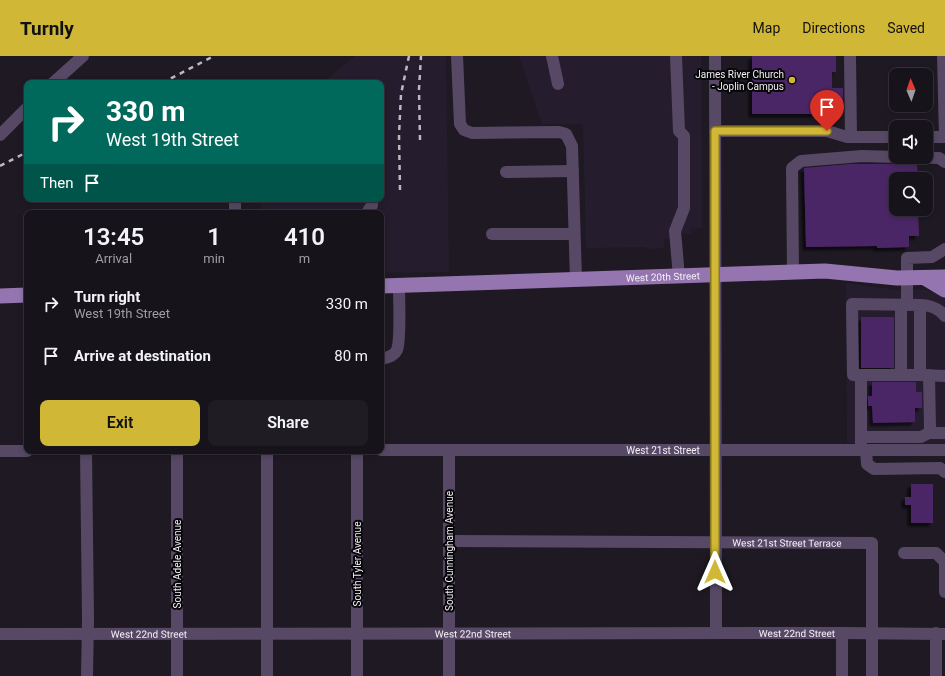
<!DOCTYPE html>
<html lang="en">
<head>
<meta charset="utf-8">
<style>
  body { margin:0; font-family:Roboto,sans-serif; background:#1f1c23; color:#f1f3f6; height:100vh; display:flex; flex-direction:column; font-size:15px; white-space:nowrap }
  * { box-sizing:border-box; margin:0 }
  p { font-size:13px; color:#9e9ea2 }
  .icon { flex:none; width:22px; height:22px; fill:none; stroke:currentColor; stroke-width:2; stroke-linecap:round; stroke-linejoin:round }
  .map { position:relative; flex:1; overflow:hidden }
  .details { position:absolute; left:24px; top:154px; width:360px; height:244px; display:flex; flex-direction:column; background:#16131a; border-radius:8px; box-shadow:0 2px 6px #0003,0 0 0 1px #353239 }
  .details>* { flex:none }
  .top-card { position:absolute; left:24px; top:24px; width:360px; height:122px; border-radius:8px; box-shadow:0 2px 6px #0003,0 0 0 1px #353239; background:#00695c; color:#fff; overflow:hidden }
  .needle { width:26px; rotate:358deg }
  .fabs { position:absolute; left:889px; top:12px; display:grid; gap:8px }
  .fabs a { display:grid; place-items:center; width:44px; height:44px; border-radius:8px; background:#16131a; box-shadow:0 2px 6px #0003,0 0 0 1px #353239; font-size:20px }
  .pin { position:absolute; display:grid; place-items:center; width:34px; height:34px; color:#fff; margin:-41px -17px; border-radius:50% 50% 50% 0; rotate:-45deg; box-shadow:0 0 4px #0007 }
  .pin .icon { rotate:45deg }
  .me { position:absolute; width:44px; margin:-22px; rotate:0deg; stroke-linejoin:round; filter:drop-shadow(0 0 3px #0008) }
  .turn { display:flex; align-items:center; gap:14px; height:84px; padding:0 16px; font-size:18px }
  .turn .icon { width:52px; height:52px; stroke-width:2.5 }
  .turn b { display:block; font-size:28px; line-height:34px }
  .then { display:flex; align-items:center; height:38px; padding:0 16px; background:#0003; gap:8px; font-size:15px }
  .eta { display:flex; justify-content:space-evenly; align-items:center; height:68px; text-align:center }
  .eta b { font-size:24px; font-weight:600; line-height:28px }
  .action { display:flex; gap:8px; margin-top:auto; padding:8px 16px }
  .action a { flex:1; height:46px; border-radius:8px; background:#d0b736; color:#111; font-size:16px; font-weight:600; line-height:46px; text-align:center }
  .action a+a { background:#1f1c23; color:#f1f3f6 }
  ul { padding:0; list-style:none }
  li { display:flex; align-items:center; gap:12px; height:52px; padding:0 16px }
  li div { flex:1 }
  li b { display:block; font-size:15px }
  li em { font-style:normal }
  header { display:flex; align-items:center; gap:24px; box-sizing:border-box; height:56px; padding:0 20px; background:#d0b736; color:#111 }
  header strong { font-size:19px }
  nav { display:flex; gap:22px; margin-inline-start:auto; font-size:14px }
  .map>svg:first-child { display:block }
  .built { fill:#251d2d }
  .building { fill:#4b2766; filter:url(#shadow) }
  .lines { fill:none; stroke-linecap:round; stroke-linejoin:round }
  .minor { stroke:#574965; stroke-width:12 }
  .major { stroke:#9475b0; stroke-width:15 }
  .rail { stroke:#bdb9c1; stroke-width:2.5; stroke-dasharray:5 5; stroke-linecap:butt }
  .route-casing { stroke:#877723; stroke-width:10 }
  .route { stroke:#d0b736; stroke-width:7 }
  .poi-dot { fill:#d0b736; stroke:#070609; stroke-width:1.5 }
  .labels { text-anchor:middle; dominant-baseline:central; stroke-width:4; stroke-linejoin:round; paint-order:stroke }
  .poi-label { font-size:10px; fill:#f3eff6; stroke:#070609; text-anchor:end }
  .street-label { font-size:10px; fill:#f3eff6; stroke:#070609 }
</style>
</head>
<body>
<header>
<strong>Turnly</strong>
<nav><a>Map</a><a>Directions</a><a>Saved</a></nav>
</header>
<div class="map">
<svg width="945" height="620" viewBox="0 0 945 620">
  <defs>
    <filter id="shadow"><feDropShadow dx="-3.5" dy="3.5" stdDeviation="1" flood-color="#0009"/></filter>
  </defs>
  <rect width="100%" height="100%" fill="#1e1923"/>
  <!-- built -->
  <path class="built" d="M 355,0 L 446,0 L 449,216 L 381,217 L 381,157 L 261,157 L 261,143 L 381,143 L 381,27 L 322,27 Z
    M 519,0 L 701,0 L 702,172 L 691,173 L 691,178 L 674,177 L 674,182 L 664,183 L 664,192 L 646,193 L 646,191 L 586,192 L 583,68 L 542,68 Z
    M 846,227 L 898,234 L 927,234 L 935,236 L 945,241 L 945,388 L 847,387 Z"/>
  <!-- building -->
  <path class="building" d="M 752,0 L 836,0 L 836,16 L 832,16 L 832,32 L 843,32 L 843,49 L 832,50 L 832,58 L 752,58 Z
    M 850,108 L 900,108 L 917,109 L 918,123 L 896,123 L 896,153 L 918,153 L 919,180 L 909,180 L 909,191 L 877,192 L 877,190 L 806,191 L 804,112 Z
    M 861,261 L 894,261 L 894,312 L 861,312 Z
    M 872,326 L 916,326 L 916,336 L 922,336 L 922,352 L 915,352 L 915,366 L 873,367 L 872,350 L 868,350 L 868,340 L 872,340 Z
    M 911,428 L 933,428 L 933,467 L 911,467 L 911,449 L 905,449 L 905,441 L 911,441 Z"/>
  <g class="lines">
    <!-- minor -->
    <g class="minor">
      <path d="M 457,0 L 460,68 L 464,74 L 472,77 L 559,76 L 566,78 L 572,90 L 576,224"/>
      <path d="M 552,0 L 558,28"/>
      <path d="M 676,0 L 679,75 L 684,80 L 684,152 L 675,175 L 679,221"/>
      <path d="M 715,0 L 716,577"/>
      <path d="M 850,0 L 851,81"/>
      <path d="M 53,27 L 83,0"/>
      <path d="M 715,75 L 827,75 L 847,81 L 896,81"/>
      <path d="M 0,79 L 27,52"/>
      <path d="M 926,81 L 945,81 L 943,0"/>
      <path d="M 903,101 L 939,102 L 945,106"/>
      <path d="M 506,116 L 573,115"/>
      <path d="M 235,146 L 235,157"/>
      <path d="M 367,157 L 372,149 L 372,143"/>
      <path d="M 492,178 L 574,178"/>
      <path d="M 793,216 L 792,112 L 801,105 L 862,100 L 896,101"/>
      <path d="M 901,249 L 901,319"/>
      <path d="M 907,249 L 907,202 L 932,201 L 945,193"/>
      <path d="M 920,249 C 931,249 938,252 945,260"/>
      <path d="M 381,303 C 387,302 394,300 397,294 C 401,284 399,243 399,230"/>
      <path d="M 861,319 L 861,387"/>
      <path d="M 920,319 L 920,249 L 852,248 L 853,319 L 922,319 L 945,320"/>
      <path d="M 929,377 L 945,377"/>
      <path d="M 861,381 L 921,381 L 929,377 L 930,372 L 929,319"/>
      <path id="s1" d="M 381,394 L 945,394"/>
      <path d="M 449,394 L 449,620"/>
      <path d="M 866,394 L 867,408 L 874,413 L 940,412 L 945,416"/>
      <path d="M 0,395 L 27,395"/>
      <path d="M 86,395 L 88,563 L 87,620"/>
      <path d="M 267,395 L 267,620"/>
      <path d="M 357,395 L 357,620"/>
      <path id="s2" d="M 449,485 L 872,487 L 872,620"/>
      <path d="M 904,497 L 936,497 L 944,505"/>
      <path d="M 945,505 L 945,536"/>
      <path d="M 842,577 L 842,620"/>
      <path d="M 936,577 L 936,620"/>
      <path id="s3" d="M 0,578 L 842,577 L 945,578"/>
      <path d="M 177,620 L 177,395"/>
    </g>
    <!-- major -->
    <g class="major">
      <path d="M 925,222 L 945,234"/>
      <path id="s4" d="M 381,230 L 825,215 L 897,222 L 945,221"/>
      <path d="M 0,240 L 27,239"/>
    </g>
    <!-- rail -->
    <path class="rail" d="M 162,27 L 214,0
      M 420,84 L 419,33 L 421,0
      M 0,110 L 27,96
      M 400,134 L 399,79 L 401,38 L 409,0"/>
  </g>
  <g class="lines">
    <!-- route casing -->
    <g class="route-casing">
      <path id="route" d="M 715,516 L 715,75 L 827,75"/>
    </g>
    <!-- route -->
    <use href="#route" class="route"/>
  </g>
  <!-- markers -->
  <circle class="poi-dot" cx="792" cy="24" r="4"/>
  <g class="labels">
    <!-- poi labels -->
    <g class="poi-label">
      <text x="784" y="18">James River Church<tspan x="784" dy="12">- Joplin Campus</tspan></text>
    </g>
    <!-- street labels -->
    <g class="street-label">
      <text stroke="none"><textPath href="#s4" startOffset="282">West 20th Street</textPath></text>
      <text stroke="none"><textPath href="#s1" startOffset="282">West 21st Street</textPath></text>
      <text stroke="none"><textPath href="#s2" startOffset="338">West 21st Street Terrace</textPath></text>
      <text transform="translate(449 495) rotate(-90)">South Cunningham Avenue</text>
      <text transform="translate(177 508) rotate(-90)">South Adele Avenue</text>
      <text transform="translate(357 508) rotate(-90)">South Tyler Avenue</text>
      <text stroke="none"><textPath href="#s3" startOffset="473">West 22nd Street</textPath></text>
      <text stroke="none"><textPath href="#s3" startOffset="797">West 22nd Street</textPath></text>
      <text stroke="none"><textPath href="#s3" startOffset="149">West 22nd Street</textPath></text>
    </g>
  </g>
</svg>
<div class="fabs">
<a><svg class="needle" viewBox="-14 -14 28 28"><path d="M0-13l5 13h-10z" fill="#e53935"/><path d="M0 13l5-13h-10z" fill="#9e9ea2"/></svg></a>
<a><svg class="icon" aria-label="sound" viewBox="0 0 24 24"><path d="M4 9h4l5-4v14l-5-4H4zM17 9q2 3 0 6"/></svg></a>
<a><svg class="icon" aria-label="search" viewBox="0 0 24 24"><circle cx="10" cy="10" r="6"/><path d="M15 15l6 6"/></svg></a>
</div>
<div class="pin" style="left:827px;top:75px;background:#d93025"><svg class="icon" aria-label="arrive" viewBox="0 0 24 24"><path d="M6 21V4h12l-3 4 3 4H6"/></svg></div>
<svg class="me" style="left:715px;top:516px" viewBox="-20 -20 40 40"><path d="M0-17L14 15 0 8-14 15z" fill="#d0b736" stroke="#fff" stroke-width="4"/></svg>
<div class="top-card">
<div class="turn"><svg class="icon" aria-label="right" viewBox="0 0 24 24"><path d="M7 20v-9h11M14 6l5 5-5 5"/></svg><div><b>330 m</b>West 19th Street</div></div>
<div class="then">Then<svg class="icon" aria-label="arrive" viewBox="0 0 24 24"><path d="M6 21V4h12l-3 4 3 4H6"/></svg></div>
</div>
<section class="details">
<div class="eta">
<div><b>13:45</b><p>Arrival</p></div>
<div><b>1</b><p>min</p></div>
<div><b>410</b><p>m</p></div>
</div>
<ul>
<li><svg class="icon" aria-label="right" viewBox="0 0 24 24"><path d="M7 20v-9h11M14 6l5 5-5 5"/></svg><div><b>Turn right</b><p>West 19th Street</p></div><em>330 m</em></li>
<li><svg class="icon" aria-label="arrive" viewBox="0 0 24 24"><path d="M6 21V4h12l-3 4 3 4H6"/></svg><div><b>Arrive at destination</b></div><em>80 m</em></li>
</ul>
<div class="action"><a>Exit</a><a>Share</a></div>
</section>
</div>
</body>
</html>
